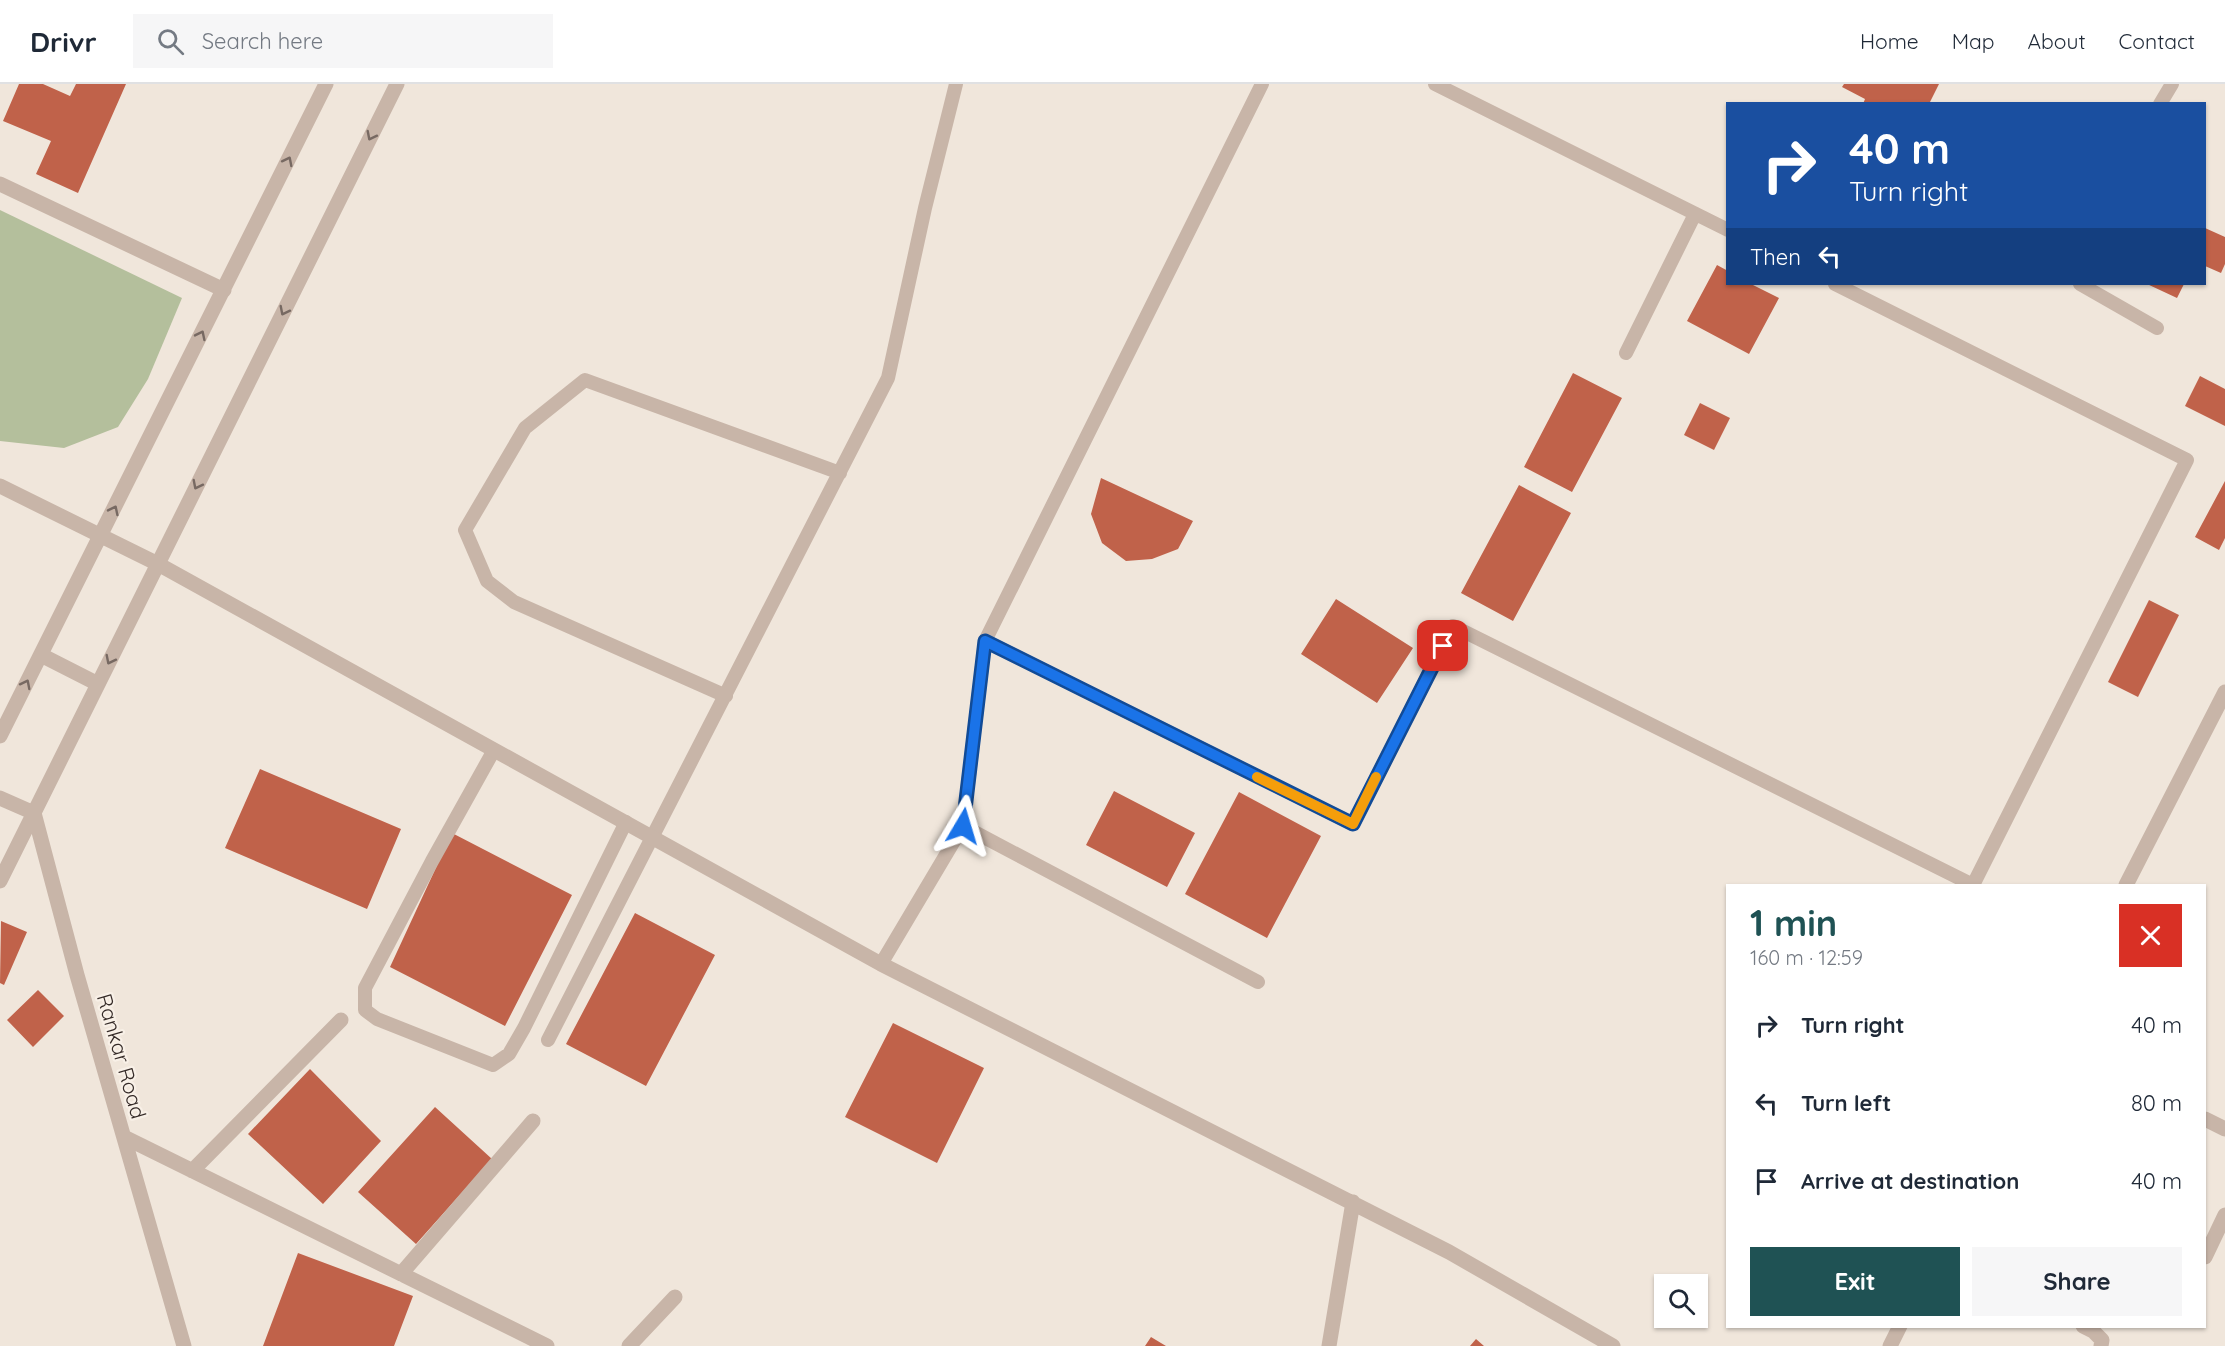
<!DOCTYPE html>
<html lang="en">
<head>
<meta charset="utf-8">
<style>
  body { margin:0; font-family:Quicksand,sans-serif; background:#f6f6f7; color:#1f2937; height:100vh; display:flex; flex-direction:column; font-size:22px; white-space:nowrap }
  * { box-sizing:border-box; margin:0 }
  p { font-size:20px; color:#747a83 }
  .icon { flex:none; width:33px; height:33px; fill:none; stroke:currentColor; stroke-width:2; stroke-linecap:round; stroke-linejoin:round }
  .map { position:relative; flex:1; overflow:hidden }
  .sheet { position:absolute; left:1726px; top:800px; width:480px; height:444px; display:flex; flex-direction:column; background:#fff; border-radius:0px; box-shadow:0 2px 4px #0004 }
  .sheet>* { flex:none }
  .top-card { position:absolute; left:1726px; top:18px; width:480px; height:183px; border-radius:0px; box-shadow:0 2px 4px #0004; background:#1a4fa0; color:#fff; overflow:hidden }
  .tools { position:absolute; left:1654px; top:1190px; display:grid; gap:12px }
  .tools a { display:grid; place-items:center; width:54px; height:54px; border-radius:0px; background:#fff; box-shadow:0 2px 4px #0004; font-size:30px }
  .pin { position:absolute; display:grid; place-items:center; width:51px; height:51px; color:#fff; margin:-26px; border-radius:12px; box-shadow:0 3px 9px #0006 }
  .me { position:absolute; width:66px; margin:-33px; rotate:7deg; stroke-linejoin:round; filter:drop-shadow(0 0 4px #0008) }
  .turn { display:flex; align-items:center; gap:21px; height:126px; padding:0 24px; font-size:27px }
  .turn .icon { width:78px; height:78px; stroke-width:2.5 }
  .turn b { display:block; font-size:42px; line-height:51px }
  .then { display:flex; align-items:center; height:57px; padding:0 24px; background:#0003; gap:12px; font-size:22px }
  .round { display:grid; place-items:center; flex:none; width:63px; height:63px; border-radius:0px; background:#f6f6f7 }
  .head { display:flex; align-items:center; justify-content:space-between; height:102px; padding:0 24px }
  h1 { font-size:36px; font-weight:700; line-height:45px; color:#1f5254 }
  .action { display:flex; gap:12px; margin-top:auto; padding:12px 24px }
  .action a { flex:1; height:69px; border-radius:0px; background:#1f5254; color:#fff; font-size:24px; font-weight:700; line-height:69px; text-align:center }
  .action a+a { background:#f6f6f7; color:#1f2937 }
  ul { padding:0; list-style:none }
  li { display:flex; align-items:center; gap:18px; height:78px; padding:0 24px }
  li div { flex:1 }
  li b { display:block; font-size:22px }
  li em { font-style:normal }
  header { display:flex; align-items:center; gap:36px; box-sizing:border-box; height:84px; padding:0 30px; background:#fff; border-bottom:2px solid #e0e1e3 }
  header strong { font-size:28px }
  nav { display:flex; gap:33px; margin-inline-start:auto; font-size:21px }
  .search { width:420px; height:54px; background:#f6f6f7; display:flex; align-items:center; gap:15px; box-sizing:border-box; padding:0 21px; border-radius:0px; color:#747a83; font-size:22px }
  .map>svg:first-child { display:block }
  .green { fill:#b4bf9c }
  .building { fill:#c0624a }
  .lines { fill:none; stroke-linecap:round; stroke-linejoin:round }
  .service { stroke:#c8b5a8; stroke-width:14 }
  .minor { stroke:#c8b5a8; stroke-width:15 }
  .oneway { stroke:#776962 }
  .route-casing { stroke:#114b97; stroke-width:15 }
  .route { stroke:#1a73e8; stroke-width:10 }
  .slow { stroke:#f59e0b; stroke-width:10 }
  .labels { text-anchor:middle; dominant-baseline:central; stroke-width:4.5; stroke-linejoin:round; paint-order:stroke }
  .street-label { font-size:21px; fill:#352b28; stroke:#f8f0e7 }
</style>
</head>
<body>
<header>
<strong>Drivr</strong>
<div class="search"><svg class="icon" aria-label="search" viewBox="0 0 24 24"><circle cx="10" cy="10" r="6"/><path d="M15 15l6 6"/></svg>Search here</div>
<nav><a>Home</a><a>Map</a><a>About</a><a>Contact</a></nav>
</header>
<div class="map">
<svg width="2225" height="1262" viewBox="0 0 2225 1262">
  <rect width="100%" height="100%" fill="#f0e6db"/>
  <!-- green -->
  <path class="green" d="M 0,126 L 182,214 L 148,295 L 118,343 L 64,364 L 0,357 Z"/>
  <!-- building -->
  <path class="building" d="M 19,0 L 43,0 L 70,12 L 76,0 L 126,0 L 78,109 L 36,90 L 51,57 L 3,37 Z
    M 1844,0 L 1939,0 L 1929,20 L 1863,20 L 1865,15 L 1842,3 Z
    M 2205,144 L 2225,153 L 2225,180 L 2221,189 L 2205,182 Z
    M 1717,181 L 1728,187 L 1728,200 L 1751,200 L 1779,214 L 1749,270 L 1687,237 Z
    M 2147,200 L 2184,200 L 2177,214 Z
    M 1573,289 L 1622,314 L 1572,408 L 1524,383 Z
    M 2200,292 L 2225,305 L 2225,342 L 2185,322 Z
    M 1700,319 L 1730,334 L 1714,366 L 1684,351 Z
    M 1101,394 L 1193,437 L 1178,465 L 1152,475 L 1126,477 L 1102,459 L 1091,430 Z
    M 2225,397 L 2225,454 L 2219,466 L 2195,453 Z
    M 1519,401 L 1571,429 L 1513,537 L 1461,509 Z
    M 1336,515 L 1413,564 L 1377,619 L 1301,570 Z
    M 2149,516 L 2179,531 L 2138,613 L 2108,598 Z
    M 260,685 L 401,745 L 367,825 L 225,764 Z
    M 1114,707 L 1195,749 L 1167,803 L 1086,761 Z
    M 1239,708 L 1321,752 L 1267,854 L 1185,810 Z
    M 452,749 L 572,811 L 505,942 L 390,883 Z
    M 635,829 L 715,871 L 646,1002 L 566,960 Z
    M 1,837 L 27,848 L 4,901 L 0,899 Z
    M 38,906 L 64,932 L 33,963 L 7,936 Z
    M 893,939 L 984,984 L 937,1079 L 845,1033 Z
    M 310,985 L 381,1057 L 323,1120 L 248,1050 Z
    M 435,1023 L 492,1075 L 416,1160 L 358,1108 Z
    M 298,1169 L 413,1212 L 394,1262 L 263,1262 Z
    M 1151,1253 L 1166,1262 L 1145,1262 Z
    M 1476,1255 L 1484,1262 L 1470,1262 Z"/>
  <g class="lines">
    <!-- service -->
    <path class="service" d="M 1435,0 L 1728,146
      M 2160,20 L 2172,0
      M 1835,200 L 2187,376 L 1973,801
      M 2080,200 L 2157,244
      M 1626,269 L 1695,130
      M 985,557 L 1353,740 L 1453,542 L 1973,801
      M 726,612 L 514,518 L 487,497 L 465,446 L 525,344 L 585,296 L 840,389
      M 494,666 L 432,777 L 365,904 L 365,926 L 377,935 L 493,981 L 509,970 L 524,944 L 626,738
      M 963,742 L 1258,898
      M 881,880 L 963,742 L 985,557 L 1262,0
      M 548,956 L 888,294 L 925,124 L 956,0"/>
    <!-- minor -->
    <path class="minor" d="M 0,100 L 224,206
      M 0,402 L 158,480 L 881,880 L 1449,1168 L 1613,1262
      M 41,571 L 98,600
      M 0,652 L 326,0
      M 0,714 L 34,729 L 77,891 L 184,1262
      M 0,797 L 397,0
      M 2126,801 L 2225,608
      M 2205,1035 L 2225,1045
      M 124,1053 L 547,1262
      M 192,1087 L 341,936
      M 2205,1173 L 2225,1131
      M 401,1190 L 533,1037
      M 2083,1242 L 2093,1247 L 2102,1256 L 2101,1262
      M 629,1262 L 675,1213
      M 1329,1262 L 1353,1118
      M 1890,1262 L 1900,1242"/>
  </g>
  <!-- one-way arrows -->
  <defs><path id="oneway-chevron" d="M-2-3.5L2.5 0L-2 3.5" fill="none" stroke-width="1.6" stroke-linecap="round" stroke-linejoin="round" transform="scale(1.5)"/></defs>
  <g class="oneway">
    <use href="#oneway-chevron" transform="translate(371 52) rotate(117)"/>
    <use href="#oneway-chevron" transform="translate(288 77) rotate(-63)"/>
    <use href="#oneway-chevron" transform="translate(284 227) rotate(117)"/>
    <use href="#oneway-chevron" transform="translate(201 251) rotate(-64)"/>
    <use href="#oneway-chevron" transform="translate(197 401) rotate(117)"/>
    <use href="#oneway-chevron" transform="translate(114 426) rotate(-64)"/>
    <use href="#oneway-chevron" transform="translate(110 576) rotate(117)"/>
    <use href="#oneway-chevron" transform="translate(26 600) rotate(-63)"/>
  </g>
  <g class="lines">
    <!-- route casing -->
    <g class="route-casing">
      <path id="route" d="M 963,742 L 985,557 L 1353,740 L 1443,562"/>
    </g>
    <!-- route -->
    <use href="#route" class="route"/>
    <!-- slow -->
    <path class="slow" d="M 1257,693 L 1353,740 L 1376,693"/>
  </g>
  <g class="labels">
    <!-- street labels -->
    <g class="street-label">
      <text transform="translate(122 972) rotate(74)">Rankar Road</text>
    </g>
  </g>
</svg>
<div class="tools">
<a><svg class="icon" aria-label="search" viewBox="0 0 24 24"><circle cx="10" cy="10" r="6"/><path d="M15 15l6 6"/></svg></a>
</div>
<div class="pin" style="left:1443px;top:562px;background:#d93025"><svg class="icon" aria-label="arrive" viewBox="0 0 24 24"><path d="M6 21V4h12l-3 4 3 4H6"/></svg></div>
<svg class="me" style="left:963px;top:742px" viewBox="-20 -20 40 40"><path d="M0-17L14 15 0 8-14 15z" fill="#1a73e8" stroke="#fff" stroke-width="4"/></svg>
<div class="top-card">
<div class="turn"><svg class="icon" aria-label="right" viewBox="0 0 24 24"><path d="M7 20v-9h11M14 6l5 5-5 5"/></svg><div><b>40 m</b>Turn right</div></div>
<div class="then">Then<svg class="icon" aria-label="left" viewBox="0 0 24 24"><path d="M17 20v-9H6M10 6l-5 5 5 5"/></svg></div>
</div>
<section class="sheet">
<div class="head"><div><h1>1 min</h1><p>160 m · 12:59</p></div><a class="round" style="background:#d93025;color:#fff"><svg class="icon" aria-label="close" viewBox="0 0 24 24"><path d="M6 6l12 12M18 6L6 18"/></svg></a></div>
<ul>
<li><svg class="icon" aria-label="right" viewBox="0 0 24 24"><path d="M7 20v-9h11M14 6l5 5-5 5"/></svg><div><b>Turn right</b></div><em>40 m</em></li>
<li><svg class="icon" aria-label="left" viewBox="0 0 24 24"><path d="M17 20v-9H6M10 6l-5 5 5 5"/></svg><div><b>Turn left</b></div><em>80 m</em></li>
<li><svg class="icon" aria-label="arrive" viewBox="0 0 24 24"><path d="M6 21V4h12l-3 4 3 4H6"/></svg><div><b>Arrive at destination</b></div><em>40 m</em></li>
</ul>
<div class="action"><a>Exit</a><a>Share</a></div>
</section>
</div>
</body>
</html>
